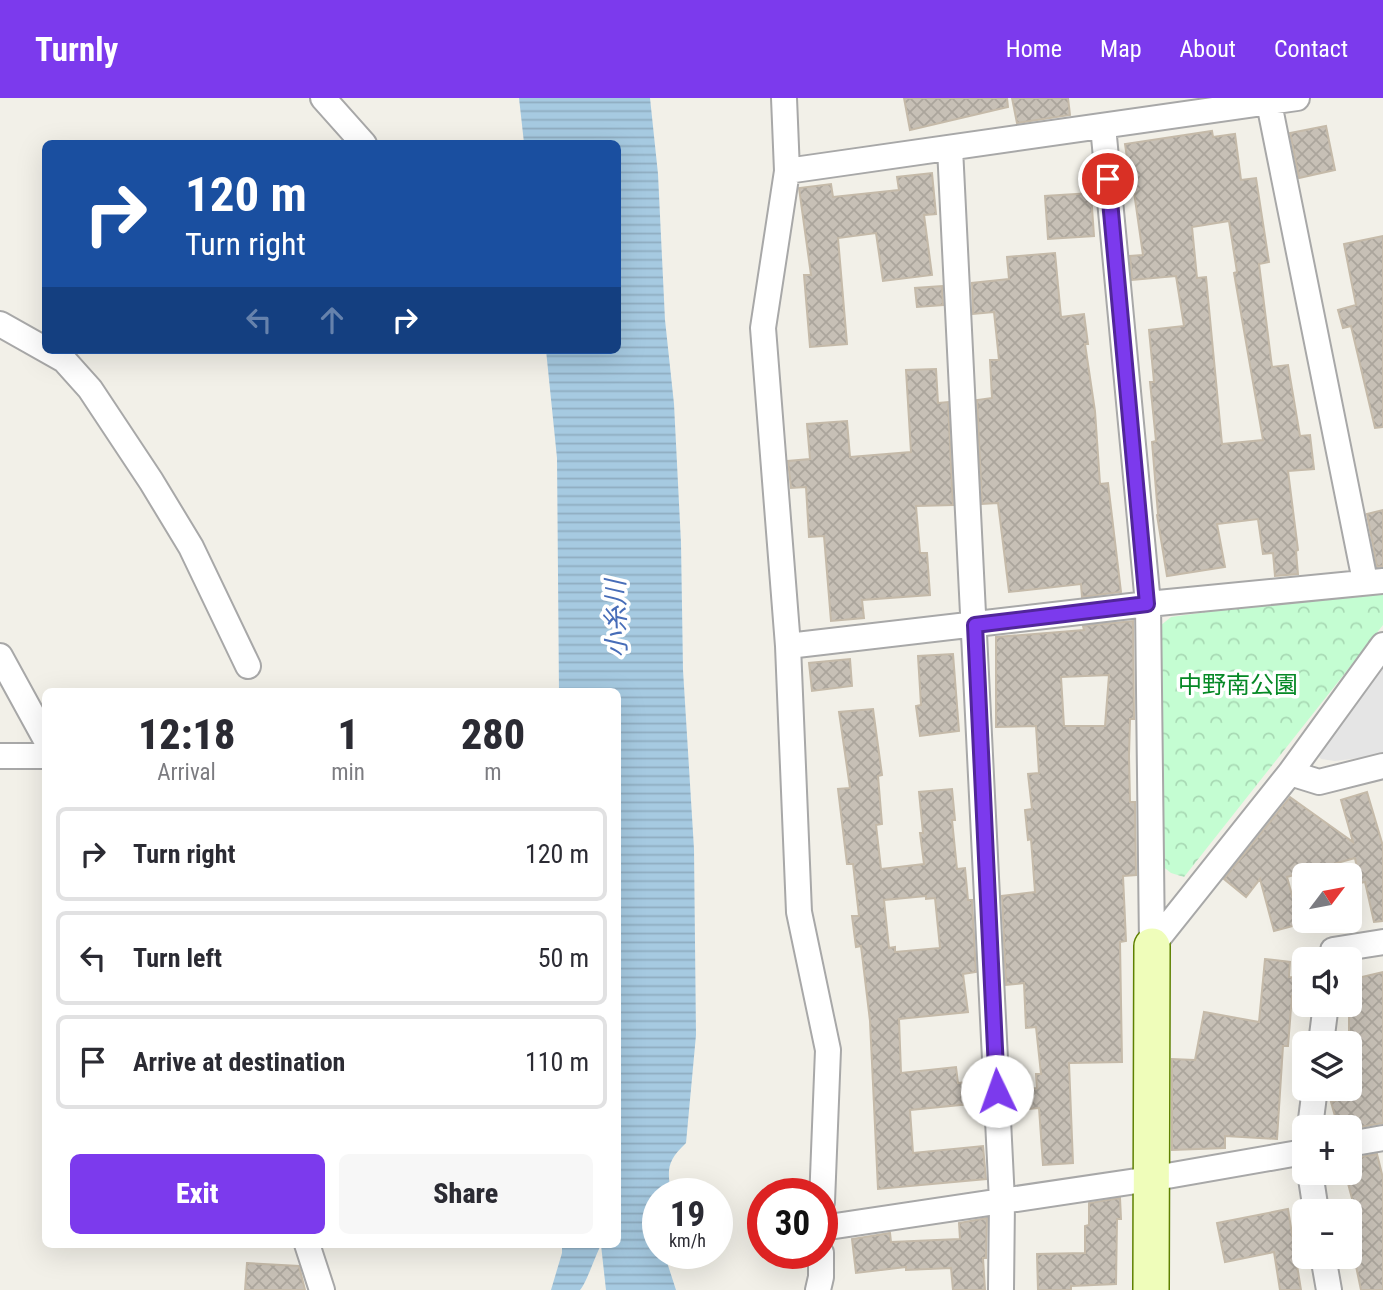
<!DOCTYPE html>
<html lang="en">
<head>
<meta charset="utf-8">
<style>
  body { margin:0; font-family:"Roboto Condensed","Noto Sans JP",sans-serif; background:#f7f7f7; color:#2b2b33; height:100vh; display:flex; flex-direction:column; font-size:26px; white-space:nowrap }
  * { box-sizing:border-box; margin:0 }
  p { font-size:23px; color:#7c7c81 }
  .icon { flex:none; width:38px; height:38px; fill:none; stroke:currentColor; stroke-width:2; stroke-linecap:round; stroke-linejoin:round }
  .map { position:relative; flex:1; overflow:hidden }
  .sheet { position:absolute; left:42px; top:590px; width:579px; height:560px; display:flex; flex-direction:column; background:#fff; border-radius:10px; box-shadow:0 7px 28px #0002 }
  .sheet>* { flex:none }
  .banner { position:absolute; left:42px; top:42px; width:579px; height:214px; border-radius:10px; box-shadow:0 7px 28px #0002; background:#1a4fa0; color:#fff; overflow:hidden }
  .needle { width:46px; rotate:58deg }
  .controls { position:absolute; left:1292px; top:765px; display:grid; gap:14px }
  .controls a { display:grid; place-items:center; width:70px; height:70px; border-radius:10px; background:#fff; box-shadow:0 7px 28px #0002; font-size:35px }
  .speed { position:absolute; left:642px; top:1080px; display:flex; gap:14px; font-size:35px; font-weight:700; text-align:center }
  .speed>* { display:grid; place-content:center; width:91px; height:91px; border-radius:50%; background:#fff; box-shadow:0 7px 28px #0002; line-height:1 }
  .speed small { font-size:18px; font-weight:400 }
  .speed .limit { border:10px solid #d22; background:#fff; color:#111 }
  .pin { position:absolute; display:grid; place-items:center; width:60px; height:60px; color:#fff; margin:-30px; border:4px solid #fff; border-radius:50%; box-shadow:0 2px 7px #0007 }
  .me { position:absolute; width:77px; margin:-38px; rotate:357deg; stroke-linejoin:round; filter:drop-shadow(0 0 5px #0008) }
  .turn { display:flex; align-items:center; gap:24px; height:147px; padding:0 28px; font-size:32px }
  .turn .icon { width:91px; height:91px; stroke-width:2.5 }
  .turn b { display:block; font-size:49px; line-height:60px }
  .lanes { display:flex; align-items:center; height:66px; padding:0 28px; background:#0003; justify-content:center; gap:35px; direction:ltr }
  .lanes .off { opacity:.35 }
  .eta { display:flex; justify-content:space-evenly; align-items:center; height:119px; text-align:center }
  .eta b { font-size:42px; font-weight:800; line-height:49px }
  .primary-button { display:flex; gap:14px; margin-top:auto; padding:14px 28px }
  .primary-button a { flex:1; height:80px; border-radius:10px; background:#7c3aed; color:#fff; font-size:28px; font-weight:800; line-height:80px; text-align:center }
  .primary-button a+a { background:#f7f7f7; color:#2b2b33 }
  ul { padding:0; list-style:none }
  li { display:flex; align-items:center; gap:21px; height:94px; margin:0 14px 10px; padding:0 14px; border:4px solid #e1e1e2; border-radius:10px }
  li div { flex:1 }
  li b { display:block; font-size:26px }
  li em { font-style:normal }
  header { display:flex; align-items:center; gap:42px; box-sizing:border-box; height:98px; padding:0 35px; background:#7c3aed; color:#fff }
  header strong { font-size:33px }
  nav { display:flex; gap:38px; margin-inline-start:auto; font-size:24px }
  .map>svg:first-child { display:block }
  .park { fill:url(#park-crowns) }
  .parking { fill:#e5e5e5 }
  .water { fill:url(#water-rules) }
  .building { fill:url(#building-cross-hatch); stroke:#c5baa9; stroke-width:2; fill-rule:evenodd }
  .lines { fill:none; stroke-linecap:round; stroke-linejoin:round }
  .street-casing { stroke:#a8a8a8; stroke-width:28 }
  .secondary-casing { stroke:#5e8000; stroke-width:38 }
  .street { stroke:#fff; stroke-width:24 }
  .secondary { stroke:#effdba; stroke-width:35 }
  .route-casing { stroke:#51269a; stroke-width:18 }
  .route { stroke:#7c3aed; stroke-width:12 }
  .labels { text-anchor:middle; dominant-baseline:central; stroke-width:7; stroke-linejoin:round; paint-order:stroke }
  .park-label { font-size:24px; fill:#068926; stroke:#fff }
  .water-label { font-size:26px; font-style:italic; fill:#476db8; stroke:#fff }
</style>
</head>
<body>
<header>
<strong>Turnly</strong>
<nav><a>Home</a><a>Map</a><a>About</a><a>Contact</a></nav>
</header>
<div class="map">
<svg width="1383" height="1192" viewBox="0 0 1383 1192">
  <defs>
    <pattern id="park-crowns" width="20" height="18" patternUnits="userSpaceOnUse" patternTransform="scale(1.75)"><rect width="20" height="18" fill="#c4fdd2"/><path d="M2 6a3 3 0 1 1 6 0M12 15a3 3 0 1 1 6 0" fill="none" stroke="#a8d9b4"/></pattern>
    <pattern id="water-rules" width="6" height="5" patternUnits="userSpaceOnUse" patternTransform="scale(1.75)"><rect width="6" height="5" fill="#a6cae1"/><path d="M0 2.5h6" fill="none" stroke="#8fadc1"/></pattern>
    <pattern id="building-cross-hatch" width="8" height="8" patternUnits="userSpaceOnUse" patternTransform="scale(1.75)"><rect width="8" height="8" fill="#c7c0b6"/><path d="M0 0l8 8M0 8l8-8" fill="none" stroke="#aba59c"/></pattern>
  </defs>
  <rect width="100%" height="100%" fill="#f2f0e8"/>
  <!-- park -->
  <path class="park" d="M 1383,489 L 1383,527 L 1184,779 L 1171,775 L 1161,767 L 1160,528 L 1171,519 Z"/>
  <!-- parking -->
  <path class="parking" d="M 1383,561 L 1383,657 L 1335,663 L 1321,661 L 1314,653 Z"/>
  <!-- water -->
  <path class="water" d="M 519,0 L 650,0 L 658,76 L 665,222 L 674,306 L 681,445 L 683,572 L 694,751 L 696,937 L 686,1045 C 667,1063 667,1071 671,1095 L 658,1096 L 658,1155 L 664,1155 L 676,1192 L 606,1192 L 601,1147 C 595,1158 587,1184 580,1192 L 551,1192 L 562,1155 L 562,1146 L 618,1146 L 618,593 L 559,593 L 557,360 L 546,252 L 618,252 L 618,46 L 524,45 Z"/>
  <!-- building -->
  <path class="building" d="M 904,0 L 1007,0 L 1008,9 L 910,32 Z
    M 1012,0 L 1068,0 L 1070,17 L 1017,25 Z
    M 1326,28 L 1335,72 L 1299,80 L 1290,35 Z
    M 1212,33 L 1213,39 L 1235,36 L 1241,82 L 1256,80 L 1269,164 L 1259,166 L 1272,269 L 1288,267 L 1300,338 L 1310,337 L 1314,371 L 1288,373 L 1298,452 L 1296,453 L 1298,476 L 1275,478 L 1273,455 L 1263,456 L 1258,421 L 1217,426 L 1225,469 L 1167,478 L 1157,417 L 1158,416 L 1152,344 L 1156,343 L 1150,284 L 1154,284 L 1149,232 L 1184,228 L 1176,178 L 1132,182 L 1130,158 L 1143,157 L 1133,87 L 1131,87 L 1125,46 ZM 1229,123 L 1237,174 L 1234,175 L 1263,342 L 1222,346 L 1206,179 L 1197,180 L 1192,129 Z
    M 932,75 L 936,116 L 924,117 L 932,177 L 883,183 L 876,135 L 838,140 L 847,246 L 810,249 L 804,177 L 811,177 L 799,90 L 831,86 L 833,99 L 899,92 L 897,79 Z
    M 1091,95 L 1094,138 L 1048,141 L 1045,98 Z
    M 1383,138 L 1383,329 L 1375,330 L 1351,228 L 1343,230 L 1338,212 L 1356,207 L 1344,146 Z
    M 1055,155 L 1061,219 L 1084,216 L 1088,246 L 1085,246 L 1095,313 L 1100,386 L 1108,385 L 1121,494 L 1082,499 L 1081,486 L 1009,494 L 998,405 L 982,406 L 977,302 L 992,300 L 990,262 L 999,262 L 994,214 L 973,216 L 972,185 L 1009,181 L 1007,159 Z
    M 942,188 L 943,207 L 917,209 L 915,190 Z
    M 936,271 L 938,305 L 948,304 L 953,407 L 916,408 L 920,455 L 927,455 L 930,497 L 862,502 L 864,520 L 831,523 L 824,438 L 809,439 L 806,389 L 791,390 L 788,363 L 810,361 L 807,326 L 847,323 L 850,359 L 911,354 L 906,272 Z
    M 1383,412 L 1383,468 L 1377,469 L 1367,416 Z
    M 1133,523 L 1134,621 L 1130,621 L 1129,658 L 1130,704 L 1135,704 L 1136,777 L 1123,778 L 1126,843 L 1120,844 L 1122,964 L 1069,965 L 1073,1065 L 1043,1067 L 1039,1010 L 1015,1012 L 1013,992 L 1037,990 L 1036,976 L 1041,976 L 1036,929 L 1026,930 L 1024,885 L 1006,887 L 1002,798 L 1035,794 L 1031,741 L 1028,742 L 1025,712 L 1032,711 L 1028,676 L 1039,675 L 1036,628 L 996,629 L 996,539 L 1084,532 L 1083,528 ZM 1109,577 L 1105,628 L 1064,628 L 1061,579 Z
    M 953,556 L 959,633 L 920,638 L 916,608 L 921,607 L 918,558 Z
    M 850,561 L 852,588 L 812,593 L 809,565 Z
    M 873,611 L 882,677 L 878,678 L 882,726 L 876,727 L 881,771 L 924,766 L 920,735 L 923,735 L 919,694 L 952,691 L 955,722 L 952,722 L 957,771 L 965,770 L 968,802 L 972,802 L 976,874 L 963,876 L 968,914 L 899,921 L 901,975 L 956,969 L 958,985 L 977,983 L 980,1005 L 910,1012 L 913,1055 L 983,1048 L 986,1081 L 878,1091 L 870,923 L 861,848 L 856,849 L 852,818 L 859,818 L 853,766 L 847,766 L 838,691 L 850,690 L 839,614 ZM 926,798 L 926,801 L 935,800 L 940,850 L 895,854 L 895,849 L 889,850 L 884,802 Z
    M 1367,694 L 1383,748 L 1383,823 L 1374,824 L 1365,784 L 1360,785 L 1355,760 L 1287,779 L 1300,826 L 1274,833 L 1260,781 L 1246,799 L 1224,781 L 1290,699 L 1353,744 L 1341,702 Z
    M 1265,861 L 1290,864 L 1289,879 L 1303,880 L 1301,899 L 1292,898 L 1288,948 L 1283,948 L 1277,1041 L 1225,1038 L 1225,1050 L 1172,1052 L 1172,961 L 1195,962 L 1204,914 L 1259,924 Z
    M 1383,874 L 1383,1025 L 1349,1031 L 1349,1029 L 1338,1029 L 1331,1004 L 1344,1000 L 1341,990 L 1349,990 L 1349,882 Z
    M 1377,1056 L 1383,1080 L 1383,1192 L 1361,1192 L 1349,1135 L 1349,1113 L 1355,1112 L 1345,1074 L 1349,1074 L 1349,1061 Z
    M 1120,1100 L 1121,1121 L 1117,1121 L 1116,1186 L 1071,1188 L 1071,1192 L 1038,1192 L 1037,1156 L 1085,1155 L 1085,1128 L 1089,1127 L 1089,1105 Z
    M 1288,1111 L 1301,1192 L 1280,1192 L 1274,1154 L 1225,1164 L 1217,1125 Z
    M 987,1120 L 986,1160 L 983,1160 L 985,1192 L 953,1192 L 951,1170 L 906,1172 L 906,1169 L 856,1175 L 852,1141 L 890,1135 L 891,1144 L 960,1141 L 959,1125 Z
    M 247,1165 L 299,1168 L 305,1192 L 245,1192 Z"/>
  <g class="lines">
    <!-- street casing -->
    <g class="street-casing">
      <path id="street" d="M 323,0 L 364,46
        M 784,0 L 787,73 L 763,230 L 788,548 L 799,814 L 828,952 L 822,1104
        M 1268,0 L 1365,483
        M 1103,28 L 1148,506 L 1152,848
        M 950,50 L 1002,1103 L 1001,1192
        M 787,73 L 1297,0
        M 0,226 L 64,262 L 90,291 L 151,383 L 191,449 L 248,568
        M 788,548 L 1148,506 L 1383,483
        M 0,558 L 46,642
        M 0,658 L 46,658
        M 1290,675 L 1319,684 L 1383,668
        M 1152,848 L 1290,675 L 1383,547
        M 1332,861 L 1333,852 L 1383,844
        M 1321,945 L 1326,906
        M 1310,1029 L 1315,990
        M 1349,1046 L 1383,1040
        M 1310,1074 L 1316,1113
        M 822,1130 L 1150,1081 L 1304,1054
        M 307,1146 L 322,1192
        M 1323,1158 L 1329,1192
        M 818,1192 L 821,1179 L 821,1155"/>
    </g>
    <!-- secondary casing -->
    <g class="secondary-casing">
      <path id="secondary" d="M 1151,1192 L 1152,848"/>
    </g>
    <!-- street -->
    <use href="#street" class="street"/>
    <!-- secondary -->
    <use href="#secondary" class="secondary"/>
  </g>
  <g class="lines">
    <!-- route casing -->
    <g class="route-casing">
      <path id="route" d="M 997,993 L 975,527 L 1147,506 L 1108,81"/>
    </g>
    <!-- route -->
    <use href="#route" class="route"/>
  </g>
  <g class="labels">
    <!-- park labels -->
    <g class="park-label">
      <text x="1238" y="587">中野南公園</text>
    </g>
    <!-- water labels -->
    <g class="water-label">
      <text transform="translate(616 521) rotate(-91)">小糸川</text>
    </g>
  </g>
</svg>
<div class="controls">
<a><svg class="needle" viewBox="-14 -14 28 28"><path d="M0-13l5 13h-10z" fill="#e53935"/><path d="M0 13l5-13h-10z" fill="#7c7c81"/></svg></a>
<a><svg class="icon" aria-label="sound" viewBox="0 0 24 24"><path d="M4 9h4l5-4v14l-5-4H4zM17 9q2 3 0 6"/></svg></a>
<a><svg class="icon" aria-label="layers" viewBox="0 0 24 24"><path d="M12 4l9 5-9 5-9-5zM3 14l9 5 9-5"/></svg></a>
<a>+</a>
<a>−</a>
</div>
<div class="speed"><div>19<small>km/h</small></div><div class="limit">30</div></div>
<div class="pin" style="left:1108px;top:81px;background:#d93025"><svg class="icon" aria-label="arrive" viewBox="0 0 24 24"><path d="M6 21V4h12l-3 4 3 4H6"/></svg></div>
<svg class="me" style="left:997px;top:993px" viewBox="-20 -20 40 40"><circle r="19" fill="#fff"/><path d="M0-13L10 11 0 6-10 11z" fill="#7c3aed"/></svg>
<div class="banner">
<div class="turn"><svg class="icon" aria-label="right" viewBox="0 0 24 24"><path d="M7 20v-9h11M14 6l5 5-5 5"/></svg><div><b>120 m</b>Turn right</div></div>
<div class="lanes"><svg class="icon off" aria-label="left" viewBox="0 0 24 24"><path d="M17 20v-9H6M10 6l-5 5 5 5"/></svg><svg class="icon off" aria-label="ahead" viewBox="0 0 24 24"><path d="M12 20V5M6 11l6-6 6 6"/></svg><svg class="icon" aria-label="right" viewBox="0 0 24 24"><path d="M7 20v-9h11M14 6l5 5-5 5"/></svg></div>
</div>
<section class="sheet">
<div class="eta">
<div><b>12:18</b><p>Arrival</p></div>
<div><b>1</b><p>min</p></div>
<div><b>280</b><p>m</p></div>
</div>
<ul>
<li><svg class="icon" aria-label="right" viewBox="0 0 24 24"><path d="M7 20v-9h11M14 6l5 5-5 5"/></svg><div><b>Turn right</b></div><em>120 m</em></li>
<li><svg class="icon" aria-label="left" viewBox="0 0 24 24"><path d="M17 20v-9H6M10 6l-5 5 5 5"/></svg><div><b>Turn left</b></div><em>50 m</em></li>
<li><svg class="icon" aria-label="arrive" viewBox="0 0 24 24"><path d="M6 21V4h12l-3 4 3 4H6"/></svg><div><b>Arrive at destination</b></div><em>110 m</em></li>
</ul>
<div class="primary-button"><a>Exit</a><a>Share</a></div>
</section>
</div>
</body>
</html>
